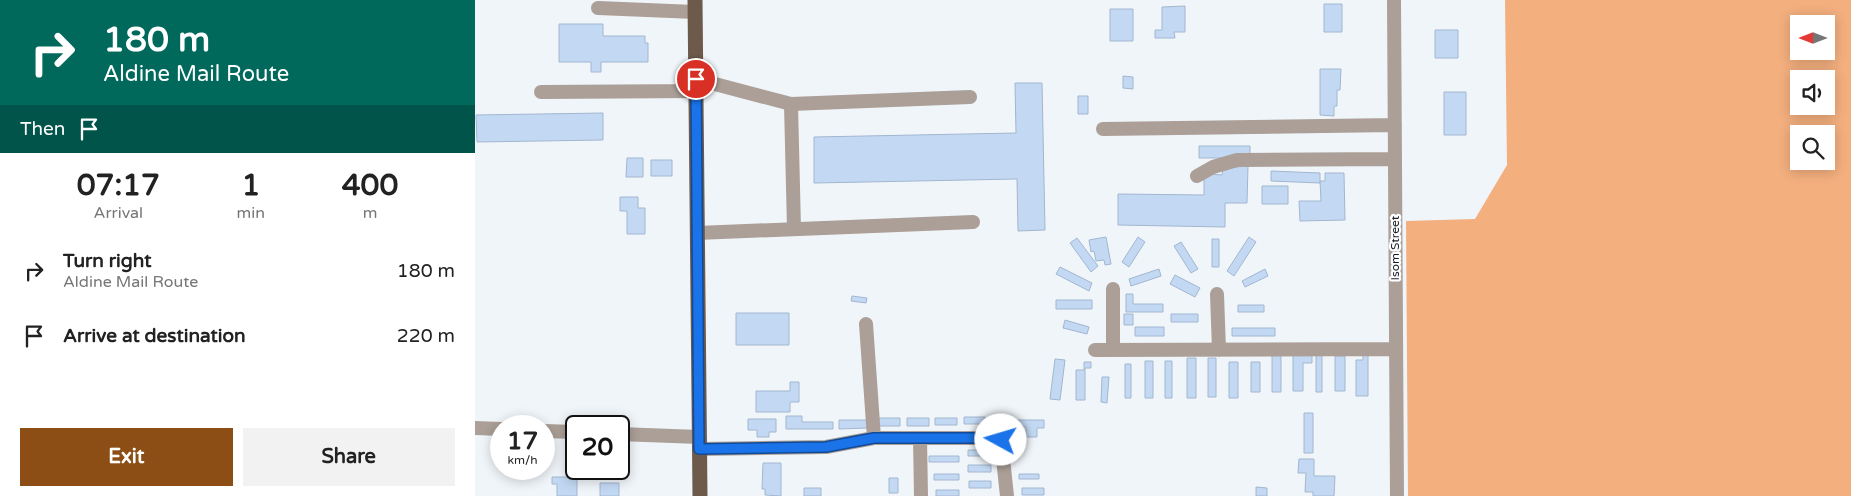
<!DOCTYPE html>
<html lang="en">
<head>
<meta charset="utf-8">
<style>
  body { margin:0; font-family:"Varela Round",sans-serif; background:#f2f2f2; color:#222; height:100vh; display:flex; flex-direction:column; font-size:19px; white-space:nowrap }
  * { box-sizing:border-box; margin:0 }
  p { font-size:16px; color:#767676 }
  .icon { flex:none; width:28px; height:28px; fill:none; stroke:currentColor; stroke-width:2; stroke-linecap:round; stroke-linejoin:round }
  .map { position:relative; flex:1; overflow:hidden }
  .panel { display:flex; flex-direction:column; background:#fff; width:475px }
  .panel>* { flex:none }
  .banner { background:#00695c; color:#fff; overflow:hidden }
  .needle { width:32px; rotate:270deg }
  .controls { position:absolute; left:1315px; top:15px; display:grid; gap:10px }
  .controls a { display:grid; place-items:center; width:45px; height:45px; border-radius:0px; background:#fff; box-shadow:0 2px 12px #0003; font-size:25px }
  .speed { position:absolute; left:15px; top:415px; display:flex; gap:10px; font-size:25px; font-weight:700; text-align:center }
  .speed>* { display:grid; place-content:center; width:65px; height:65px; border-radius:50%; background:#fff; box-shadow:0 2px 12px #0003; line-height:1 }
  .speed small { font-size:12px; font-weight:400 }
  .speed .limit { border:2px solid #111; border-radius:8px; background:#fff; color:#111 }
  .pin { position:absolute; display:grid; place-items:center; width:42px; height:42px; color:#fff; margin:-21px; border:2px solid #fff; border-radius:50%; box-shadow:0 1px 5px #0007 }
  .me { position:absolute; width:55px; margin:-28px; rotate:276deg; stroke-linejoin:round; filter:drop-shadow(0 0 4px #0008) }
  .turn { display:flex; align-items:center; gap:18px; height:105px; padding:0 20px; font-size:22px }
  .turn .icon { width:65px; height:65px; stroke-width:2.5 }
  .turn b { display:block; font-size:35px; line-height:42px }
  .then { display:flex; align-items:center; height:48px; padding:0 20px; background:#0003; gap:10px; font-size:19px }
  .eta { display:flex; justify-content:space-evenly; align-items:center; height:85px; text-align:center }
  .eta b { font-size:30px; font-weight:700; line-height:35px }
  .primary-button { display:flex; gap:10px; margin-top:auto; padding:10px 20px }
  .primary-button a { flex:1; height:58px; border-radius:0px; background:#8d4e15; color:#fff; font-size:20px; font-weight:700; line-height:58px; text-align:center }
  .primary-button a+a { background:#f2f2f2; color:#222 }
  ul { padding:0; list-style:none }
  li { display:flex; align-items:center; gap:15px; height:65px; padding:0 20px }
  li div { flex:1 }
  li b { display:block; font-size:19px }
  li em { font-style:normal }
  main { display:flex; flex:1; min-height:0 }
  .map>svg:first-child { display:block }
  .green { fill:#f3af7e; fill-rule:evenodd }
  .building { fill:#c3d9f3; stroke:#a2b6cf }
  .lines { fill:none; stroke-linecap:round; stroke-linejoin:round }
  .minor { stroke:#ab9f97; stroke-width:14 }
  .major { stroke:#6e5a4b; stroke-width:15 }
  .route-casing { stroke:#114b97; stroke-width:12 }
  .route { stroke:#1a73e8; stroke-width:9 }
  .labels { text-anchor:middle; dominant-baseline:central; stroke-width:4.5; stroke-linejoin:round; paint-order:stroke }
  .street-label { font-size:12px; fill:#161d26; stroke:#fff }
</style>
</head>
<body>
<main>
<section class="panel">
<div class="banner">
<div class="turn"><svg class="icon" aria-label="right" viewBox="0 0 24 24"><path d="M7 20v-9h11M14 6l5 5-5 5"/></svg><div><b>180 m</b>Aldine Mail Route</div></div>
<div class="then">Then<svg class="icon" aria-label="arrive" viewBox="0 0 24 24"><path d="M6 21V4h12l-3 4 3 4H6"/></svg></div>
</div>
<div class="eta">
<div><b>07:17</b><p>Arrival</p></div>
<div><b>1</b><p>min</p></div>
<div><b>400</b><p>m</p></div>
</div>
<ul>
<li><svg class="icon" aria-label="right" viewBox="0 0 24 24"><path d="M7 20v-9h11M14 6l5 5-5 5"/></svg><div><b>Turn right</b><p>Aldine Mail Route</p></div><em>180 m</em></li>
<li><svg class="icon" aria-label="arrive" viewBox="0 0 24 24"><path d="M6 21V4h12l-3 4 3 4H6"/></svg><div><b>Arrive at destination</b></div><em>220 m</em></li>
</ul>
<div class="primary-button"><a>Exit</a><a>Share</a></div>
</section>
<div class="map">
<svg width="1376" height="496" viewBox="0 0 1376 496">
  <rect width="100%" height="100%" fill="#f0f5fa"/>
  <!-- green -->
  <path class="green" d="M 1030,0 L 1376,0 L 1376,496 L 933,496 L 931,221 L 1000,219 L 1032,165 ZM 1324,24 L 1351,24 L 1351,51 L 1324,51 ZM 1324,79 L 1351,79 L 1351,106 L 1324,106 ZM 1324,134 L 1351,134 L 1351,161 L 1324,161 Z"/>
  <!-- building -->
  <path class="building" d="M 849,4 L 867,4 L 867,32 L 849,32 Z
    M 710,6 L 710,32 L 699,32 L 700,38 L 680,38 L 680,30 L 687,30 L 687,7 Z
    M 635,9 L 658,9 L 658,41 L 635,41 Z
    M 84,24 L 128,24 L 128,36 L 170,36 L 170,43 L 173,43 L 173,62 L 126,62 L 126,72 L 116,72 L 116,62 L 84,62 Z
    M 960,30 L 983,30 L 983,58 L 960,58 Z
    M 845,69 L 866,69 L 865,90 L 862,90 L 862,106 L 859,106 L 859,116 L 845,115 Z
    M 648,76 L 658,77 L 658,89 L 648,88 Z
    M 540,83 L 567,83 L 570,230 L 543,231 L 542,179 L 339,183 L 339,137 L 541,133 Z
    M 969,92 L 991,92 L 991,135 L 969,135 Z
    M 603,96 L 613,96 L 613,114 L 603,114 Z
    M 128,113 L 128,140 L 2,142 L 1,115 Z
    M 724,146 L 775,146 L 775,158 L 724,158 Z
    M 152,158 L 168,158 L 168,177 L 151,177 Z
    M 176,160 L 197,160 L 197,176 L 176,176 Z
    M 773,166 L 772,203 L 750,203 L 750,227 L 643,225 L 643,194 L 729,195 L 729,179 L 735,174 L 747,175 L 748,168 Z
    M 796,171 L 845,173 L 845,183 L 796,181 Z
    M 850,173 L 869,173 L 870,220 L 825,221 L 824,201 L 846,201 L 845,181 L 850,181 Z
    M 787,186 L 813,186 L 813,204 L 787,204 Z
    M 145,197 L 163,197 L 163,208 L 170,208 L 170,234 L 152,234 L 152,211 L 145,211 Z
    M 631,237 L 636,264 L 630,265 L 629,260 L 621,261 L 619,251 L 616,252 L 614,240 Z
    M 663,237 L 670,242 L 654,267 L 647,262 Z
    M 774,237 L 781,242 L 759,276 L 752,271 Z
    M 602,238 L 623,266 L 616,272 L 595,243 Z
    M 737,239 L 744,239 L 744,267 L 737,267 Z
    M 706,242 L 723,269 L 716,273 L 699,246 Z
    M 585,267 L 617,283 L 614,291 L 581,274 Z
    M 684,269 L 686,276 L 656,286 L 654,279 Z
    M 790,269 L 793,276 L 770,287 L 767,281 Z
    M 700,275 L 725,288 L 720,297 L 695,284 Z
    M 651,294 L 658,294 L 658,304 L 688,304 L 688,312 L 651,312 Z
    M 377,296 L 392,298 L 391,303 L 376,301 Z
    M 581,300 L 617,300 L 617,309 L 581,309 Z
    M 763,305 L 789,305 L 789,312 L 763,312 Z
    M 261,313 L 314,313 L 314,345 L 261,345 Z
    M 649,314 L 658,314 L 658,325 L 649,325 Z
    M 696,314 L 723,314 L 723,322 L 696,322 Z
    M 590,320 L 614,327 L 612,334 L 588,328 Z
    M 660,327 L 689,327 L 689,336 L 660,336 Z
    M 757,328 L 800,328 L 800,336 L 757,336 Z
    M 797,352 L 806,352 L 806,392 L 797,392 Z
    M 818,354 L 837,354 L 837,363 L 828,363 L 828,391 L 818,391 Z
    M 841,355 L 847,355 L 847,392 L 841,392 Z
    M 888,355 L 893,355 L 893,396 L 881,396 L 881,360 L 888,360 Z
    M 860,356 L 870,356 L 870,391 L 860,391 Z
    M 712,358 L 721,358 L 721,398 L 712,398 Z
    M 733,358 L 741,358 L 741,397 L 733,397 Z
    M 580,359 L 590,360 L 585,400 L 575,399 Z
    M 670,361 L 678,361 L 678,398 L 670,398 Z
    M 690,361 L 697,361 L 697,398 L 690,398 Z
    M 609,362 L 616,362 L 616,368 L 610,368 L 610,400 L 601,400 L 601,370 L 609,370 Z
    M 754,362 L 763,362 L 763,398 L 754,398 Z
    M 776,362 L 785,362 L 785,392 L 776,392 Z
    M 650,364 L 656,364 L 656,398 L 650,398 Z
    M 627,377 L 634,377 L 632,403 L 626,402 Z
    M 315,382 L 324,382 L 324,402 L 315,402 L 315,412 L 281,412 L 281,391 L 315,391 Z
    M 829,413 L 838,413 L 838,453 L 829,453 Z
    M 311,416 L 327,416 L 327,422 L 358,422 L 358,429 L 311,429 Z
    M 489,417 L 510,417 L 510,424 L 489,424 Z
    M 402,418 L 425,418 L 425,426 L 402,426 Z
    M 432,418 L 454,418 L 454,426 L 432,426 Z
    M 460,418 L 482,418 L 482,425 L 460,425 Z
    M 273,419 L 301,419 L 301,432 L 294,432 L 294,437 L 282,437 L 282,430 L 273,430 Z
    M 364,420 L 393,420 L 393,428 L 364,429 Z
    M 533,420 L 569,420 L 569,428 L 562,428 L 562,437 L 551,437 L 551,427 L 533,427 Z
    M 493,450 L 515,450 L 515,456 L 493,456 Z
    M 454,456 L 484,456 L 484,462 L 454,462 Z
    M 824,459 L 839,459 L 839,476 L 860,476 L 859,496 L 838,496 L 838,492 L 830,492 L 831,473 L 823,473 Z
    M 288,463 L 306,463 L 306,496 L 290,495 L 290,489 L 287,489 Z
    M 493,465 L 516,465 L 516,472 L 493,472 Z
    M 459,474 L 484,474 L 484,480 L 459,480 Z
    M 544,474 L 564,474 L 564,479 L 544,479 Z
    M 77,477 L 102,477 L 102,496 L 82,496 L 82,484 L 77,484 Z
    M 414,478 L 423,478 L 423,493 L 414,493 Z
    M 494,481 L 516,481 L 516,488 L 494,488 Z
    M 125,483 L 144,483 L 144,496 L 125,496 Z
    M 781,487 L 792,488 L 792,496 L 781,496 Z
    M 329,488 L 346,488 L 346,496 L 329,496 Z
    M 547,488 L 569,488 L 569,495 L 547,495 Z
    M 461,490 L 484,490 L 484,496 L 461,496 Z"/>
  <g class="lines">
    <!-- minor -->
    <path class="minor" d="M 919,0 L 922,496
      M 123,8 L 220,12
      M 221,79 L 316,104 L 495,97
      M 66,92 L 221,91
      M 316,104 L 319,229
      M 628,129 L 920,125
      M 722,176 L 738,167 L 762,160 L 920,159
      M 222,233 L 498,222
      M 742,294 L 744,350
      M 391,324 L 399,438
      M 620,350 L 921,349
      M 638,350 L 638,289
      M 0,428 L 26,429
      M 69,431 L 101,432
      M 144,434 L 224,437
      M 445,438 L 446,496
      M 224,449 L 351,447 L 399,438 L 507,438 L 526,440 L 532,496"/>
    <!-- major -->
    <path class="major" d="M 220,0 L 225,496"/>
  </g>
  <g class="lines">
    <!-- route casing -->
    <g class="route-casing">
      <path id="route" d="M 221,79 L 224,449 L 351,447 L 399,438 L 507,438 L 526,440"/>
    </g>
    <!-- route -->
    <use href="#route" class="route"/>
  </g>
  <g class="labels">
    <!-- street labels -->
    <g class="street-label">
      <text transform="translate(920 248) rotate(-90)">Isom Street</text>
    </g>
  </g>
</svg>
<div class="controls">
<a><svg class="needle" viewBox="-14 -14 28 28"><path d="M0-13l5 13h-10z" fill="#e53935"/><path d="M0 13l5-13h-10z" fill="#767676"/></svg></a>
<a><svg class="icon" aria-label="sound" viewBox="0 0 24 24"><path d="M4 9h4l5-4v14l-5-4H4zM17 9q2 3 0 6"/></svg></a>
<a><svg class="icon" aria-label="search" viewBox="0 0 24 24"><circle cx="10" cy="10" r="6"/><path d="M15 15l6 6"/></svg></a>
</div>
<div class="speed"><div>17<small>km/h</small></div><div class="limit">20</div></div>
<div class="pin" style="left:221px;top:79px;background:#d93025"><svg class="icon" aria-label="arrive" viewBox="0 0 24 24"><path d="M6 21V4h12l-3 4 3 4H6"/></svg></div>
<svg class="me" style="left:526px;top:440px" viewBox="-20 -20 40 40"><circle r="19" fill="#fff"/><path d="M0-13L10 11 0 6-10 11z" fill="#1a73e8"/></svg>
</div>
</main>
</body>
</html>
